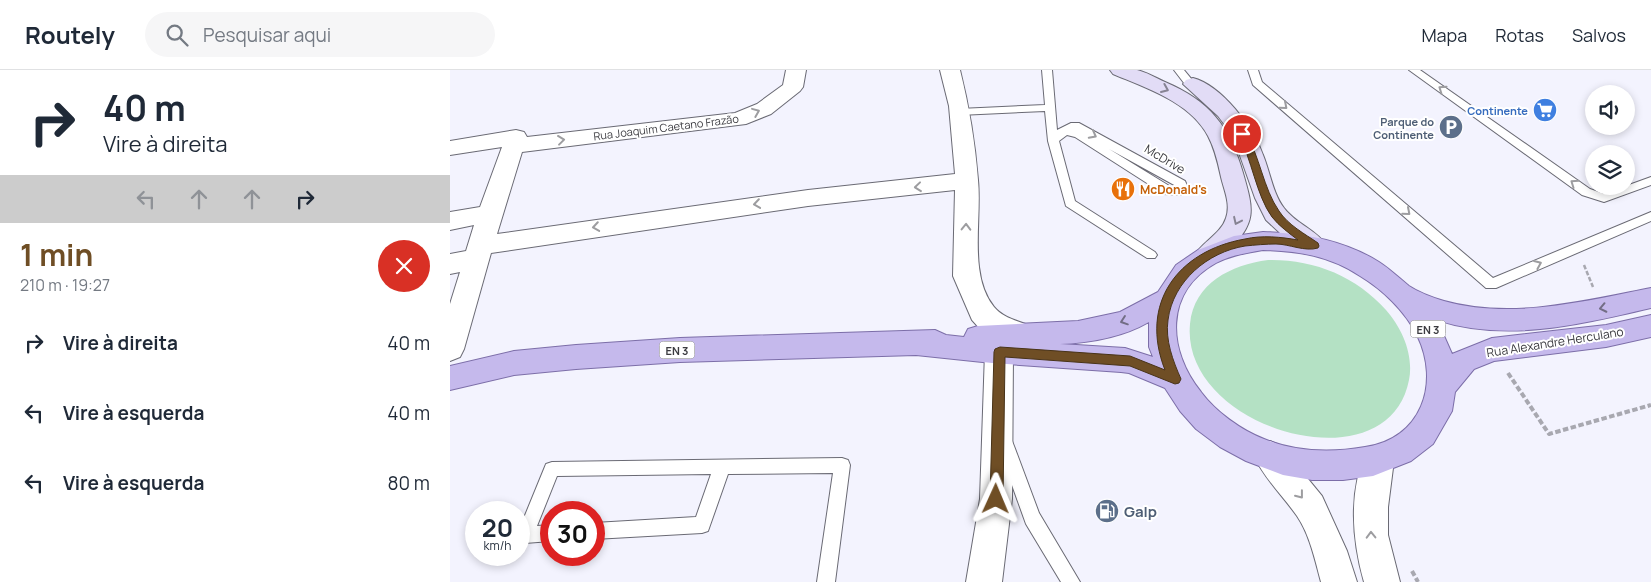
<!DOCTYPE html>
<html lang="pt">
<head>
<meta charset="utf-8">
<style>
  body { margin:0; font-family:Manrope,sans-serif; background:#f6f6f7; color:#1f2937; height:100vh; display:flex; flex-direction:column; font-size:19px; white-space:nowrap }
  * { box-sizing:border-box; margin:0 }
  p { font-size:16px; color:#747a83 }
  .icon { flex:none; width:28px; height:28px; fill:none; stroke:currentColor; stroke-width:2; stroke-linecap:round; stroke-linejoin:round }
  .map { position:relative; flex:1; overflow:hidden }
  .panel { display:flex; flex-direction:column; background:#fff; width:450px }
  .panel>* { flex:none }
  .banner { background:#fff; color:#1f2937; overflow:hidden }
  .controls { position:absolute; left:1135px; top:15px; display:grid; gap:10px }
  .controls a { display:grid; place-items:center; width:50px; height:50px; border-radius:50%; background:#fff; box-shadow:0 2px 8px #0003; font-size:25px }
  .speed { position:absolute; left:15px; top:431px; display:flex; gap:10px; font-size:25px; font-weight:700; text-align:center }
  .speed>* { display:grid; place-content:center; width:65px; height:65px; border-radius:50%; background:#fff; box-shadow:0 2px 8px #0003; line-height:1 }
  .speed small { font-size:12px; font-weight:400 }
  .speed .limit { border:8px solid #d22; background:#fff; color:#111 }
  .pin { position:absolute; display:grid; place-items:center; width:42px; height:42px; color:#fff; margin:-21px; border:2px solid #fff; border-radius:50%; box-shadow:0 1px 5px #0007 }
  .me { position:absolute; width:55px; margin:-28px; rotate:1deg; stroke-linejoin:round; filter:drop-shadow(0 0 4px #0008) }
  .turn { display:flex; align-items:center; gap:18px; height:105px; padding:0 20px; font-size:22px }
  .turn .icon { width:65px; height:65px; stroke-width:2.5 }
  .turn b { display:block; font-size:35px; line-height:42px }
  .lanes { display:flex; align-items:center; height:48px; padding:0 20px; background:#0003; justify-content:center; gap:25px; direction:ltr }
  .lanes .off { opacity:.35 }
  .round { display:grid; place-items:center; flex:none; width:52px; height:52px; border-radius:26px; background:#f6f6f7 }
  .headline { display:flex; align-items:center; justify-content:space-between; height:85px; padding:0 20px }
  h1 { font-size:30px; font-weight:700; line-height:38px; color:#6f4e25 }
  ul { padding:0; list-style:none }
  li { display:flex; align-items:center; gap:15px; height:70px; padding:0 20px }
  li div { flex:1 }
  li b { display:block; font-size:19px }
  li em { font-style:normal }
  header { display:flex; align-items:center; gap:30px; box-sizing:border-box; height:70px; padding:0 25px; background:#fff; border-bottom:1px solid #e0e1e3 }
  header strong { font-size:24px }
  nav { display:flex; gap:28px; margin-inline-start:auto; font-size:18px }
  .search { width:350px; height:45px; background:#f6f6f7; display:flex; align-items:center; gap:12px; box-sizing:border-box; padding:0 18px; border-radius:28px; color:#747a83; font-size:19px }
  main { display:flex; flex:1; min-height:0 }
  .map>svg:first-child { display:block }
  .green { fill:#b4e1c4 }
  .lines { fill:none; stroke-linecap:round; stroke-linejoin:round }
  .lane-casing { stroke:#6a6a74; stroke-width:2 }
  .street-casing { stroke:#6a6a74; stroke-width:2 }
  .secondary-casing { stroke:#6a6a74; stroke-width:2 }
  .primary-casing { stroke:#7c6ea8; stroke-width:2 }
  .path-far1 { stroke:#a8a8b0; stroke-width:2.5; stroke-dasharray:4.5 2; stroke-linecap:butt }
  .path { stroke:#a8a8b0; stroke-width:4; stroke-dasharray:5.5 2.5; stroke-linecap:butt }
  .lane { fill:#fff; fill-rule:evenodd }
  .street { fill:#fff; fill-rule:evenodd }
  .secondary { fill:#e2dcf6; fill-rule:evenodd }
  .primary { fill:#c5b9ec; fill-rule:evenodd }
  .oneway { stroke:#868392 }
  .oneway2 { stroke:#9d9da0 }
  .oneway3 { stroke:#726d85 }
  .route { fill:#6f4e25; stroke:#483318 }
  .labels { text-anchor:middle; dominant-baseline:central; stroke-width:4; stroke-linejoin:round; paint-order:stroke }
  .far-shop-label { font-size:11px; font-weight:bold; fill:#366cbe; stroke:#fff; text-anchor:end }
  .far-service-label { font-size:11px; font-weight:bold; fill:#4e5e75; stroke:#fff; text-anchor:end }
  .far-street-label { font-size:11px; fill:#3b3b40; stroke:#fff }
  .shield { fill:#fff; stroke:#767679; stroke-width:1 }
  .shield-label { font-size:11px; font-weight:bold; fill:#3b3b40 }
  .street-label { font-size:12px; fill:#3b3b40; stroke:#fff }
  .food-label { font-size:12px; font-weight:bold; fill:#c56008; stroke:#fff; text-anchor:start }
  .near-service-label { font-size:15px; font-weight:bold; fill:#4e5e75; stroke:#fff; text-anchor:start }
</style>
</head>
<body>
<header>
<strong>Routely</strong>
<div class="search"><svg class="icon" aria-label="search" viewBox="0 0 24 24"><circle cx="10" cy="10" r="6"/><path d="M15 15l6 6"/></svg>Pesquisar aqui</div>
<nav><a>Mapa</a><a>Rotas</a><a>Salvos</a></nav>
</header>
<main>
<section class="panel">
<div class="banner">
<div class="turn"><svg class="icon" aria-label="right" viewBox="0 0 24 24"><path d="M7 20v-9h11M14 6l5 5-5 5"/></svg><div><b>40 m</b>Vire à direita</div></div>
<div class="lanes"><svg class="icon off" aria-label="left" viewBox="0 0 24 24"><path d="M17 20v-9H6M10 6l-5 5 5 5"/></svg><svg class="icon off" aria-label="ahead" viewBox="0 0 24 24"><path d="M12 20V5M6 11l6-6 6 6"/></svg><svg class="icon off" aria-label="ahead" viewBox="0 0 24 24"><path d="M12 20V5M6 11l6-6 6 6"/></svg><svg class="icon" aria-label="right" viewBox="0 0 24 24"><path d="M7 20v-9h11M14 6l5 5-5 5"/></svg></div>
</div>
<div class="headline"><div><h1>1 min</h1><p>210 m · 19:27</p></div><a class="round" style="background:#d93025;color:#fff"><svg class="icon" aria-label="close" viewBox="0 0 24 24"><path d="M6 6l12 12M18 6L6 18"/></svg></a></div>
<ul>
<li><svg class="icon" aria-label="right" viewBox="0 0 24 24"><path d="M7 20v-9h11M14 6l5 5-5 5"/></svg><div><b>Vire à direita</b></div><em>40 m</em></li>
<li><svg class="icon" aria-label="left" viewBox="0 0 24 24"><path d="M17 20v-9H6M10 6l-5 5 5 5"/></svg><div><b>Vire à esquerda</b></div><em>40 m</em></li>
<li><svg class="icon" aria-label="left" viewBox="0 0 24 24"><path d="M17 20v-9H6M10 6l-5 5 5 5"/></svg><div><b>Vire à esquerda</b></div><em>80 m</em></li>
</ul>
</section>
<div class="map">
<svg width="1201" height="512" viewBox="0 0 1201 512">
  <rect width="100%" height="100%" fill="#f3f3fe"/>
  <!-- green -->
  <path class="green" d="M 818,190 C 863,189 906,206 936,240 C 952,258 964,285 959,310 C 938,419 730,359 740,254 C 744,213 781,195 818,190 Z"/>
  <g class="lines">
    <!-- lane casing -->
    <g class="lane-casing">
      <path id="lane" d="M 592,0 L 602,0 L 607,60 L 621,53 L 629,53 L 735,111 L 738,118 L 731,125 L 714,124 L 625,67 L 617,65 L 609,71 L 625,131 L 705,182 L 707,185 L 705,188 L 697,188 L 616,136 L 598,71 L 595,41 L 509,45 L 504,42 L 509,39 L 595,35 ZM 659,79 L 726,116 L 726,117 L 721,117 Z
        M 724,0 L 734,0 L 743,11 L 742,13 L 734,13 Z
        M 798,0 L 808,0 L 812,12 L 1043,208 L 1201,142 L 1201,151 L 1046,218 L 1036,218 L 803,15 Z
        M 959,0 L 970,0 L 1140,119 L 1154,124 L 1201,107 L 1201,115 L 1154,132 L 1132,125 Z
        M 556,369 L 562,371 L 564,376 L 589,443 L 630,512 L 611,512 L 576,454 L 548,376 L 550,371 Z
        M 392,388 L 398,390 L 400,395 L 385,512 L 367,512 L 383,403 L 278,404 L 258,461 L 252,463 L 144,469 L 144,453 L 246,447 L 261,404 L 107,406 L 87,456 L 101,455 L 101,471 L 75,473 L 69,470 L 69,460 L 94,399 L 96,394 L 102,392 Z"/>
    </g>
    <!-- street casing -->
    <g class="street-casing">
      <path id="street" d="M 336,0 L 356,0 L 353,17 L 350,21 L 321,44 L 296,54 L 72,82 L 47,164 L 358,120 L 505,104 L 499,36 L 490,0 L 510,0 C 519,36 525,72 528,110 C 532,149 518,205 544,237 C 553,248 568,251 581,256 L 585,264 L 581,272 L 571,275 L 531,260 L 522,250 L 503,206 L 505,120 L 358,136 L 41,183 L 14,279 L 10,287 L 0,291 L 0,234 L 10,202 L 0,204 L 0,184 L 16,181 L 24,155 L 0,160 L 0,142 L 30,137 L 52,77 L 0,85 L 0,71 L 66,60 L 74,62 L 77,67 L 285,43 L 307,34 L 333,15 Z
        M 549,270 L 559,274 L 563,282 L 562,429 L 552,512 L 516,512 L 530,429 L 535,282 L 539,274 Z
        M 820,371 L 831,376 L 872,426 L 897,481 L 907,512 L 871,512 C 865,490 860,465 847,446 C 833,426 814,408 804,386 L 809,376 Z
        M 928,375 L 939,380 L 944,390 L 938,437 L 938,465 L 950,512 L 914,512 C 902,470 898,421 917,380 Z"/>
    </g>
    <!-- secondary casing -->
    <g class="secondary-casing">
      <path id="secondary" d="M 660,0 C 669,0 679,0 687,0 C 696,2 706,8 715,12 C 760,31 780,57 793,103 C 804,141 807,152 777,182 C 767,191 762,197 748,193 L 744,186 C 752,172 771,164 776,148 C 781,134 774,120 771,107 C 768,93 765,79 758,66 C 740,32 696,18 663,4 Z
        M 743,8 C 771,15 804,58 813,85 C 820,102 823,124 834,138 C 846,154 867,160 877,176 L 873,183 L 864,185 L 855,183 L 830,163 L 816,150 L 805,128 L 783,66 L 768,46 L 733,14 L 736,10 Z"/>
    </g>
    <!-- primary casing -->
    <g class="primary-casing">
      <path id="primary" d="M 813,162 C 854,163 894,170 929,192 C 940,199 949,208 959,216 C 968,222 984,228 994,231 C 1061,250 1135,231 1201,218 L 1201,238 C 1132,254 1057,273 987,250 L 1002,284 L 1042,268 L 1156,255 L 1201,245 L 1201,267 L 1156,277 L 1044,291 L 1024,299 L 1005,322 L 1002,341 L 983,374 L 961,391 L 923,406 L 893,410 L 862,410 L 833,405 L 796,391 L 770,377 L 746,359 L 730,341 L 715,318 L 679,303 L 671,302 L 542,293 L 466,285 L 230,292 L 126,299 L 64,305 L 0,320 L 0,296 L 64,281 L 126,275 L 230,268 L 485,260 L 496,265 L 514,267 L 518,259 L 528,256 L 628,251 L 670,242 L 708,222 L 726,195 L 748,180 L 784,166 ZM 813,180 C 849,181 880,186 910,206 C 933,220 955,241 967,265 C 991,314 971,369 915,377 C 881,383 846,382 814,369 C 791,360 766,342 751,322 C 717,280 714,222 766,193 C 781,185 797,183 813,180 ZM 699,252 L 699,277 L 703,287 L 675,278 L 610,274 C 640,273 673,267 699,252 Z"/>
    </g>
    <!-- path-far1 -->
    <path class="path-far1" d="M 1134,195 L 1143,217"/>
    <!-- path -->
    <path class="path" d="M 1058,303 L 1099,364 L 1201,335
      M 962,501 L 968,512"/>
    <!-- lane -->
    <use href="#lane" class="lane"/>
    <!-- street -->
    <use href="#street" class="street"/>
    <!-- secondary -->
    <use href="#secondary" class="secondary"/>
    <!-- primary -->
    <use href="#primary" class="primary"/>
  </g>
  <!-- one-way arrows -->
  <defs><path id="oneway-chevron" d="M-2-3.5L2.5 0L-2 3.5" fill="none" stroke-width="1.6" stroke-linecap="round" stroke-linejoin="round" transform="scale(1.25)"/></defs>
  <g class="oneway">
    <use href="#oneway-chevron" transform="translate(715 19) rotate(23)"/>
    <use href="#oneway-chevron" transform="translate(787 151) rotate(115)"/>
  </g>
  <g class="oneway2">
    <use href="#oneway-chevron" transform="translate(992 19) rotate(-145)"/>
    <use href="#oneway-chevron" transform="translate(834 36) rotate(41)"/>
    <use href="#oneway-chevron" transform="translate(306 42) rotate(-22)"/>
    <use href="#oneway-chevron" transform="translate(643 65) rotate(28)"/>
    <use href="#oneway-chevron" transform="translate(111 70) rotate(-7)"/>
    <use href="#oneway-chevron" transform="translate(1124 113) rotate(-145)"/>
    <use href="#oneway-chevron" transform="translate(468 117) rotate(174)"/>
    <use href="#oneway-chevron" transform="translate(307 134) rotate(172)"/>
    <use href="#oneway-chevron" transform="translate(957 142) rotate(41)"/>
    <use href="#oneway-chevron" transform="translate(146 157) rotate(171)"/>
    <use href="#oneway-chevron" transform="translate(516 157) rotate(-89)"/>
    <use href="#oneway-chevron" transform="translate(1088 194) rotate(-23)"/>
    <use href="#oneway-chevron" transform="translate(850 425) rotate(52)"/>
    <use href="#oneway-chevron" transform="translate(921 465) rotate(-91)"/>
  </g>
  <g class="oneway3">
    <use href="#oneway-chevron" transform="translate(1153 238) rotate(168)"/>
    <use href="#oneway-chevron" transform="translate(674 251) rotate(161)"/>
  </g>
  <!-- route -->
  <path class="route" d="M 792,61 L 795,62 C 810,86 813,118 829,141 C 838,155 855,164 868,173 L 869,176 L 868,178 C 855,182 839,174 826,174 C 816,174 805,175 795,176 C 758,182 723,211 718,250 C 715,270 723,291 731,309 L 729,313 L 725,314 L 680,296 L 555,287 L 553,429 L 551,433 L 546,435 L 542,433 L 540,429 L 544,282 L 545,279 L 550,277 L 680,286 L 715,300 C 689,234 727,181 795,169 C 812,165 831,167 848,170 C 839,163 829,156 822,147 C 806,125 802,89 788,64 Z"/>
  <!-- icons -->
  <defs>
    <g id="supermarket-disc" transform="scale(1.25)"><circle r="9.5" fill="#3f7fe0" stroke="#fff"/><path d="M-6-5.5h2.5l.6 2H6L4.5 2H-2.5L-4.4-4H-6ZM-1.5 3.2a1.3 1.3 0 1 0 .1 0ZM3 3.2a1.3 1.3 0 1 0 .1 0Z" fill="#fff"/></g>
    <g id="parking-disc" transform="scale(1.25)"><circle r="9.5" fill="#5c6f8a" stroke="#fff"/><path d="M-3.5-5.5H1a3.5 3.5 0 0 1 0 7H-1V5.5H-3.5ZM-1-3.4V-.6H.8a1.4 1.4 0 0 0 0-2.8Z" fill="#fff"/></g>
    <g id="restaurant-disc" transform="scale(1.25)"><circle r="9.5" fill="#e8710a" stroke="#fff"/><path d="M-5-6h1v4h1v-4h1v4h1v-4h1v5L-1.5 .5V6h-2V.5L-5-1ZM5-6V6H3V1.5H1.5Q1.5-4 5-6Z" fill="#fff"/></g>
    <g id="fuel-disc" transform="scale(1.25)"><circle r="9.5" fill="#5c6f8a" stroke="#fff"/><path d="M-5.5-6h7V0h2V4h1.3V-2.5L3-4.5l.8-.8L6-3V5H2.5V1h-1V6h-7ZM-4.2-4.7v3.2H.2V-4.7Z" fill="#fff"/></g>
  </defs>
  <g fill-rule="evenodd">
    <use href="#supermarket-disc" x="1095" y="40"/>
    <use href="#parking-disc" x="1001" y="57"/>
    <use href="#restaurant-disc" x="673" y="119"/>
    <use href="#fuel-disc" x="657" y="441"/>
  </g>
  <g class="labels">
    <!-- far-shop labels -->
    <g class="far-shop-label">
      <text x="1078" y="40">Continente</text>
    </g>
    <!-- far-service labels -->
    <g class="far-service-label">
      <text x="984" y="51">Parque do<tspan x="984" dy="13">Continente</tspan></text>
    </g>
    <!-- far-street labels -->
    <g class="far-street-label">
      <text transform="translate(216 57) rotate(-7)">Rua Joaquim Caetano Frazão</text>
    </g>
    <!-- shield labels -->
    <g class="shield">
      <rect x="960.5" y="250.5" width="35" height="17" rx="4"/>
      <rect x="209.5" y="271.5" width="35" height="17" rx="4"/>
    </g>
    <g class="shield-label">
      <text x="978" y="259">EN 3</text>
      <text x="227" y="280">EN 3</text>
    </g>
    <!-- street labels -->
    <g class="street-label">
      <text transform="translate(715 89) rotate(31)">McDrive</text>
      <text transform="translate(1105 272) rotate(-9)">Rua Alexandre Herculano</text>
    </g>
    <!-- food labels -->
    <g class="food-label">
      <text x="690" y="119">McDonald's</text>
    </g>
    <!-- near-service labels -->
    <g class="near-service-label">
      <text x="674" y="441">Galp</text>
    </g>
  </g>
</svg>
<div class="controls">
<a><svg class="icon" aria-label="sound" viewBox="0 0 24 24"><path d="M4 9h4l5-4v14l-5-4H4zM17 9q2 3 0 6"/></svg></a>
<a><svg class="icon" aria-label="layers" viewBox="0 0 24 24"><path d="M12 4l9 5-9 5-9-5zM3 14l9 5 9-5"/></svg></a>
</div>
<div class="speed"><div>20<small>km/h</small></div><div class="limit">30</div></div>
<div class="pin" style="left:792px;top:64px;background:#d93025"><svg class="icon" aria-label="arrive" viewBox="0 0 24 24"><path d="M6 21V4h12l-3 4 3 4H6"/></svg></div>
<svg class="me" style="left:546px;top:429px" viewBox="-20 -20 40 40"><path d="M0-17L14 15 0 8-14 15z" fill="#6f4e25" stroke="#fff" stroke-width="4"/></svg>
</div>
</main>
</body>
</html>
